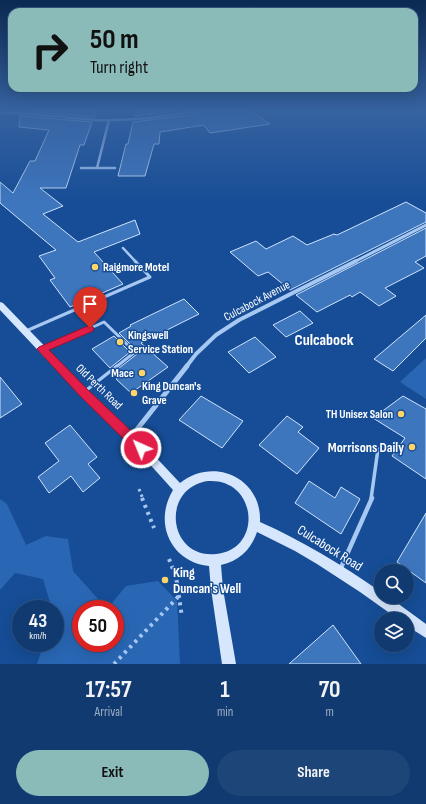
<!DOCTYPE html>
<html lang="en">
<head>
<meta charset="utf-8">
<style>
  body { margin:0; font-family:"Sofia Sans Condensed",sans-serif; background:#1e4578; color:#f1f3f6; height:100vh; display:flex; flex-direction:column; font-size:15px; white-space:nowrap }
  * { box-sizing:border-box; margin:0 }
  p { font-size:13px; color:#9cadc3 }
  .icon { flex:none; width:22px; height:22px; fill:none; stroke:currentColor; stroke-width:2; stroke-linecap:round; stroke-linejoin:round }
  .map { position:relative; height:664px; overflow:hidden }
  .details { display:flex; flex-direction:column; background:#103a70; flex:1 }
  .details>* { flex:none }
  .banner { position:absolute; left:8px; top:8px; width:410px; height:84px; border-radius:12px; box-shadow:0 4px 16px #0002,0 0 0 1px #305483; background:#8bbbb9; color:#111; overflow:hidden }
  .buttons { position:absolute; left:374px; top:564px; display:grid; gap:8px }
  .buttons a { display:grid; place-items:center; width:40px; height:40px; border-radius:50%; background:#103a70; box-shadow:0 4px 16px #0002,0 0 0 1px #305483; font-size:20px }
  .speed { position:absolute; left:12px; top:600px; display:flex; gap:8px; font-size:20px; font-weight:700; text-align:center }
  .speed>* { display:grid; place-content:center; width:52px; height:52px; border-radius:50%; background:#103a70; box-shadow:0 4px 16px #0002,0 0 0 1px #305483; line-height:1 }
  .speed small { font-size:10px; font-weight:400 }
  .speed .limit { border:6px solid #d22; background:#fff; color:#111 }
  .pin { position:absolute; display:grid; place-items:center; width:34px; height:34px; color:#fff; margin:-41px -17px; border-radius:50% 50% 50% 0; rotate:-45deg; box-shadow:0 0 4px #0007 }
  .pin .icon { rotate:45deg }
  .me { position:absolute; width:44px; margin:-22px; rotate:316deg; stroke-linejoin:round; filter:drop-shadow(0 0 3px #0008) }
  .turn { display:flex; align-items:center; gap:14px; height:84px; padding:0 16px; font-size:18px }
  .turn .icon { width:52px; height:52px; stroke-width:2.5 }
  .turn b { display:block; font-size:28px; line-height:34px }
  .eta { display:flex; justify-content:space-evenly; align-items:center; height:68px; text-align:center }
  .eta b { font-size:24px; font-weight:700; line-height:28px }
  .cta { display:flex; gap:8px; margin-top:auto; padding:8px 16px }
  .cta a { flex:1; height:46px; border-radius:24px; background:#8bbbb9; color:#111; font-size:16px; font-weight:700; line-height:46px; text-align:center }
  .cta a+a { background:#1e4578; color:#f1f3f6 }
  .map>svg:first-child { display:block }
  .green { fill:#2967b5; fill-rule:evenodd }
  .building { fill:#3e76be; stroke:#cfe3fc }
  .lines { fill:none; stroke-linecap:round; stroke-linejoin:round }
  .path-far1 { stroke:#a7c8f2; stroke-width:3; stroke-dasharray:2.5 3.5; stroke-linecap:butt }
  .path { stroke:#a7c8f2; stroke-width:4; stroke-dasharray:3 4.5; stroke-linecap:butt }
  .lane-far3 { stroke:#a7c8f2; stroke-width:2.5 }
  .lane-far2 { stroke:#a7c8f2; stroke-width:3 }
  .lane-far1 { stroke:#a7c8f2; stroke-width:3.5 }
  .lane { stroke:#a7c8f2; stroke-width:4.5 }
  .street-far3 { stroke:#a7c8f2; stroke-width:2.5 }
  .street-far2 { stroke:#a7c8f2; stroke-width:3 }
  .street-far1 { stroke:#a7c8f2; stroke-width:4 }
  .street { stroke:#a7c8f2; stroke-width:5 }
  .secondary { fill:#d6e6fc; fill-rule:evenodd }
  .route { fill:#e11d48; stroke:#92132f }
  .poi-dot { fill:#ffd568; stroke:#164d96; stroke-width:1.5 }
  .labels { text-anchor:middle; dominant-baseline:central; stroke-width:3; stroke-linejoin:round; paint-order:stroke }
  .poi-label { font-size:12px; font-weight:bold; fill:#fff; stroke:#164d96; text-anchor:start }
  .street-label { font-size:12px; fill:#fff; stroke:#164d96 }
  .near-poi-label { font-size:14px; font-weight:bold; fill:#fff; stroke:#164d96; text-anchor:end }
  .near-street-label { font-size:14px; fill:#fff; stroke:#164d96 }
  .district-label { font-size:16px; font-weight:bold; fill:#fff; stroke:#164d96 }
</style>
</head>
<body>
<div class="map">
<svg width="426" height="664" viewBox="0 0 426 664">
  <rect width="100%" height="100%" fill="#164d96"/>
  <!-- green -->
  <path class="green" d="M 426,358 L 426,399 L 400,382 Z
    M 0,499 L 7,504 L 26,545 L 46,536 L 68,539 L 73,571 L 107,609 L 126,586 L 158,581 L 177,601 L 180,664 L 37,664 L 44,643 L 55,643 L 55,609 L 52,609 L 43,579 L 15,573 L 0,590 ZM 81,609 L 115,609 L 115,643 L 81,643 Z"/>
  <!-- building -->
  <path class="building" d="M 28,111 L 96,111 L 94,117 Z
    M 135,111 L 180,111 L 134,116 Z
    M 198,111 L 251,111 L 270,124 L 210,133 L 204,125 L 160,132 L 159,144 L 154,144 L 145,176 L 118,176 L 126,144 L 128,144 L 133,122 L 183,116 L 196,114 Z
    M 20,116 L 92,122 L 84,145 L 80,145 L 66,188 L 40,188 L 63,206 L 43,214 L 78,242 L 135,220 L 140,234 L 94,252 L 123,284 L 70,307 L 50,280 L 55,278 L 39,256 L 56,250 L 0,203 L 0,182 L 13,193 L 30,161 L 35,161 L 49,130 L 19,127 Z
    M 406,202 L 426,213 L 426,222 L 290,290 L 268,272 L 258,276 L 230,252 L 256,241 L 266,249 L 293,236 L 307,245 L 334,234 L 337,235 Z
    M 426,228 L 426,256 L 415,262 L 424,268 L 385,288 L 396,296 L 379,306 L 360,292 L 352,297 L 350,295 L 317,312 L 296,295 Z
    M 184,299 L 199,314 L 141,343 L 168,367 L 131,393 L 116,379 L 119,377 L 114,372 L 137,354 L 138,352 L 119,333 L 131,326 L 130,325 Z
    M 300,311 L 313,323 L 286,337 L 273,325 Z
    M 426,315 L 426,338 L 393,371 L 374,359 Z
    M 114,336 L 130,352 L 110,368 L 92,349 Z
    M 255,337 L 276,357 L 249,373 L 228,352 Z
    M 0,377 L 22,404 L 0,418 Z
    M 201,396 L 243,421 L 222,448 L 179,420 Z
    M 403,396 L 426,409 L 426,479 L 392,456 L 405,438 L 373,418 Z
    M 287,416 L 303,427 L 298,432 L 319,448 L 297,474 L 259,445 Z
    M 70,425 L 97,457 L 88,464 L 100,478 L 83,492 L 71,476 L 49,493 L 38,477 L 59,461 L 45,443 Z
    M 309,481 L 335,498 L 341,487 L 360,499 L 341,534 L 295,503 Z
    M 426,513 L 426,583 L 397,562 Z
    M 333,625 L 361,664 L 289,664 Z"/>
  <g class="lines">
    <!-- path-far1 -->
    <path class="path-far1" d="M 139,489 L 143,499"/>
    <!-- path -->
    <path class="path" d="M 142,498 L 154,528
      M 169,559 L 176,577 L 182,617
      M 114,664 L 178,597"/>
    <!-- lane-far3 -->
    <path class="lane-far3" d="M 123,248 L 136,262"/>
    <!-- lane-far2 -->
    <path class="lane-far2" d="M 26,331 L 150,277 L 135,261
      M 44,349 L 104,322 L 135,352 L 116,367"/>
    <!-- lane-far1 -->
    <path class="lane-far1" d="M 84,392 L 117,366
      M 371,499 L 378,449"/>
    <!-- lane -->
    <path class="lane" d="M 340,570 L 372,498"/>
    <!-- street-far3 -->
    <path class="street-far3" d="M 0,113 C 33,112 65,118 98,120 C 130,121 163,117 195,111
      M 81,168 L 115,168
      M 97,168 L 109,120"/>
    <!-- street-far2 -->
    <path class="street-far2" d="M 354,262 L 426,225"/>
    <!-- street-far1 -->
    <path class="street-far1" d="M 186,367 L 196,354 L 216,335 L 239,320 L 356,261"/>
    <!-- street -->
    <path class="street" d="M 131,437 L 187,366"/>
    <!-- secondary -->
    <path class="secondary" d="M 0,302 L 3,303 L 86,389 L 134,434 L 180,483 C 214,456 262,478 260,522 C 303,541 342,565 381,592 L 381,597 L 389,597 L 426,624 L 426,638 L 407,626 L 407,619 L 398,619 L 360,592 L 317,564 L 295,551 L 257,532 C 251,550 239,561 221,565 L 223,589 L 236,664 L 222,664 L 211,589 L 209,566 C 171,562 153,523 173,490 L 128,440 L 80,395 L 0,310 ZM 208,481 C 258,478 263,550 216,554 C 168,559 160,488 208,481 Z"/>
  </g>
  <!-- sky -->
  <linearGradient id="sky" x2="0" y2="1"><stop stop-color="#0c2a52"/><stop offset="0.54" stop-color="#3662a0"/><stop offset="1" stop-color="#3662a0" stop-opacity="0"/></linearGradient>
  <rect width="426" height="204" fill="url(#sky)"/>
  <!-- route -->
  <path class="route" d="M 90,325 L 94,328 L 93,331 L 49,350 L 87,389 L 145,444 L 147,448 L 145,452 L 141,453 L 137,452 L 79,395 L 37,349 L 39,347 Z"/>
  <!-- markers -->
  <g class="poi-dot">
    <circle cx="95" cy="267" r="4"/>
    <circle cx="120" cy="342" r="4"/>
    <circle cx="142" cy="373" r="4"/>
    <circle cx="134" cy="393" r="4"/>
    <circle cx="401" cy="414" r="4"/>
    <circle cx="412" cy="447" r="4"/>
    <circle cx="165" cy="580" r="4"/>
  </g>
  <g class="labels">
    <!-- poi labels -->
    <g class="poi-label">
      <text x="103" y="267">Raigmore Motel</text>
      <text x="128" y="335">Kingswell<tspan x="128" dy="14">Service Station</tspan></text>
      <text x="134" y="373" text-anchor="end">Mace</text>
      <text x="142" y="386">King Duncan's<tspan x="142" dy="14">Grave</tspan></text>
      <text x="393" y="414" text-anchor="end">TH Unisex Salon</text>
    </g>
    <!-- street labels -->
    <g class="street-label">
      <text transform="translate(257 301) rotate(-28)">Culcabock Avenue</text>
      <text transform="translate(99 387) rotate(44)">Old Perth Road</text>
    </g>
    <!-- near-poi labels -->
    <g class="near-poi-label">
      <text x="404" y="447">Morrisons Daily</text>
      <text x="173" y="572" text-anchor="start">King<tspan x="173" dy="16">Duncan's Well</tspan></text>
    </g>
    <!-- near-street labels -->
    <g class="near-street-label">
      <text transform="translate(330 548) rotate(32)">Culcabock Road</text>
    </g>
    <!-- district labels -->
    <g class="district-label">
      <text x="324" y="340">Culcabock</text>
    </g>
  </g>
</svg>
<div class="buttons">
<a><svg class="icon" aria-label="search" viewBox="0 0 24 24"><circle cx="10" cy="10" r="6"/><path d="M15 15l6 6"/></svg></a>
<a><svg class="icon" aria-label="layers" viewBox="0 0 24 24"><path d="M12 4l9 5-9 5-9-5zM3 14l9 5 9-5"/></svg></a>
</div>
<div class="speed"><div>43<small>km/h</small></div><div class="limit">50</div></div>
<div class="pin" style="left:90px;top:328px;background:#d93025"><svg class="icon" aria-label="arrive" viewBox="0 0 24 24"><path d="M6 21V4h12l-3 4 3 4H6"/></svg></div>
<svg class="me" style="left:141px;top:448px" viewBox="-20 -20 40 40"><circle r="17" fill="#e11d48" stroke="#fff" stroke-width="3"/><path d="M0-11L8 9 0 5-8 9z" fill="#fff"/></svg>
<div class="banner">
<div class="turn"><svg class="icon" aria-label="right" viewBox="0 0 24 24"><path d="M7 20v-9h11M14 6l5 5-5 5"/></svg><div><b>50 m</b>Turn right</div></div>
</div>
</div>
<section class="details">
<div class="eta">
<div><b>17:57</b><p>Arrival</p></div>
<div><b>1</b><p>min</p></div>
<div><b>70</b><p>m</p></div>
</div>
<div class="cta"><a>Exit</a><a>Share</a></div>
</section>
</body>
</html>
